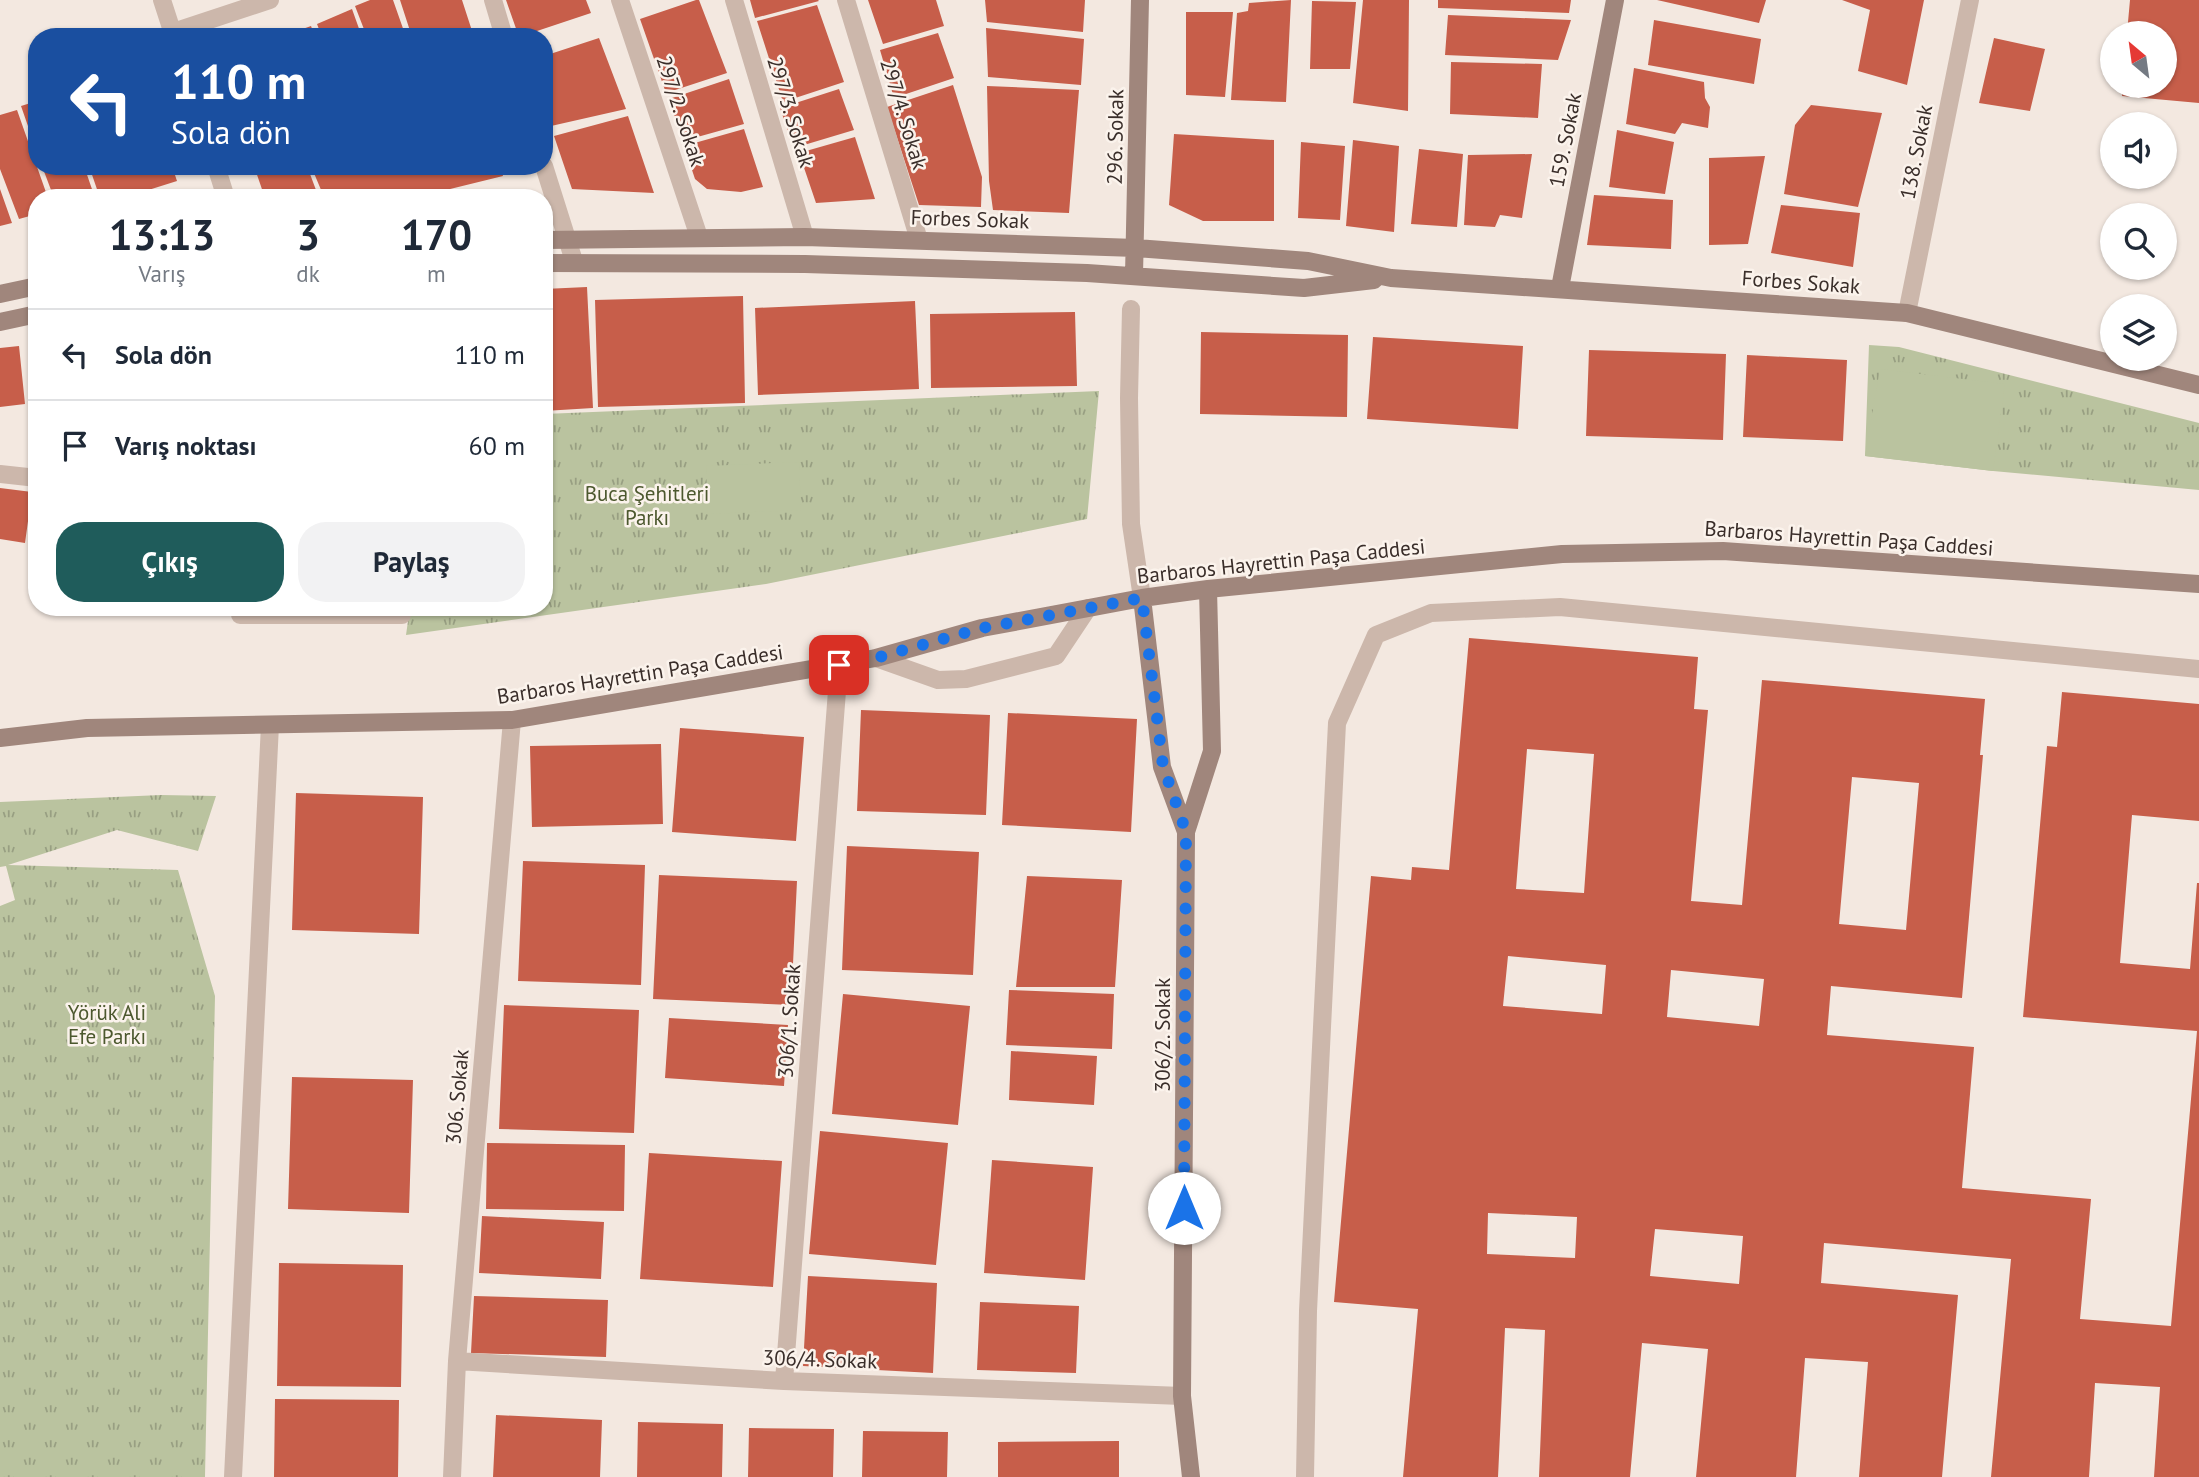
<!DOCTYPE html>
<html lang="tr">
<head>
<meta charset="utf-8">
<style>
  body { margin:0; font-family:"PT Sans",sans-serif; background:#f2f2f3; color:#1f2937; height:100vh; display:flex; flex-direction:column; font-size:26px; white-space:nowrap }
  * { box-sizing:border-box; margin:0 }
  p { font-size:23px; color:#747a83 }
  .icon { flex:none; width:38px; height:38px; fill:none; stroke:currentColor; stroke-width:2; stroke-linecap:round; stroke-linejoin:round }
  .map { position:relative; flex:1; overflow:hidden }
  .side { position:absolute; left:28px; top:189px; width:525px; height:427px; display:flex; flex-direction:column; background:#fff; border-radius:28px; box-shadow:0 2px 5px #0004 }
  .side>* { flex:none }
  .hud { position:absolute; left:28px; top:28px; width:525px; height:147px; border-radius:28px; box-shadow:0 2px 5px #0004; background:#1a4fa0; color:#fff; overflow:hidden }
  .needle { width:46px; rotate:331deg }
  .fabs { position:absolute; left:2100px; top:21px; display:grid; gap:14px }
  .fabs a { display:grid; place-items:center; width:77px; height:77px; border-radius:50%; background:#fff; box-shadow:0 2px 5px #0004; font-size:35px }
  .pin { position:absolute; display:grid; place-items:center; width:60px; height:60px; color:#fff; margin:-30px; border-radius:14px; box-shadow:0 4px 10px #0006 }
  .me { position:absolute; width:77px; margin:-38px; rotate:0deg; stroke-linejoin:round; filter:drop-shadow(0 0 5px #0008) }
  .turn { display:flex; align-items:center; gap:24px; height:147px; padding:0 28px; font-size:32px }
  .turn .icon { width:91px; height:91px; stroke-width:2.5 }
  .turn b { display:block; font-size:49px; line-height:60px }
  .eta { display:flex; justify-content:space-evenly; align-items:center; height:119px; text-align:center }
  .eta b { font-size:42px; font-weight:600; line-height:49px }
  .action { display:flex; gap:14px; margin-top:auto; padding:14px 28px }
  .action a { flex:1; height:80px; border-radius:28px; background:#1f5c5b; color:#fff; font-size:28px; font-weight:600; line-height:80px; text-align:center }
  .action a+a { background:#f2f2f3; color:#1f2937 }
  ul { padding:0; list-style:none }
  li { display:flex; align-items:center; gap:21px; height:91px; padding:0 28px; border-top:2px solid #e0e1e3 }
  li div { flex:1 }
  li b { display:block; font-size:26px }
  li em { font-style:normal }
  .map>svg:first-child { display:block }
  .park { fill:url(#park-tufts) }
  .garden { fill:#bac39f }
  .building { fill:#c75e4a; fill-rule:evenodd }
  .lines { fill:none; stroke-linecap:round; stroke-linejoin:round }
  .lane { stroke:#ccb7ab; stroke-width:18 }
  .street { stroke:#ccb7ab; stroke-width:18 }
  .secondary { stroke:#a0867c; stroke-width:18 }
  .route { stroke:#1a73e8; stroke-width:12; stroke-dasharray:0 21.6 }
  .labels { text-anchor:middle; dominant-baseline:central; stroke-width:5; stroke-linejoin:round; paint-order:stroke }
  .street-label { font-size:21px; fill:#3a2e2a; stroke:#fbf3ec }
  .park-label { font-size:21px; fill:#4c582e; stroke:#fbf3ec }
</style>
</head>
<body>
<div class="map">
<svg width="2199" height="1477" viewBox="0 0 2199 1477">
  <defs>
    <pattern id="park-tufts" width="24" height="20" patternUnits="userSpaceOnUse" patternTransform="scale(1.75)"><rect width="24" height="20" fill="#bac39f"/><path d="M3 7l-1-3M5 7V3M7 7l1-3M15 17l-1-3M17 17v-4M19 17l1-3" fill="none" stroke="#989f82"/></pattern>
  </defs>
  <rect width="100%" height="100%" fill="#f3e8e0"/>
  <!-- park -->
  <path class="park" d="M 1869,345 L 1899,347 L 2199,423 L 2199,490 L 1993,471 L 1865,456 Z
    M 1099,391 L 1087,519 L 766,584 L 406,635 L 410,607 L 544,607 L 544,414 Z
    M 161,795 L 216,796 L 198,851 L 117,830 L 8,865 L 178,870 L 215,996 L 205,1477 L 0,1477 L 0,906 L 15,900 L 6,866 L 0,867 L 0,802 Z"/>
  <!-- garden -->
  <path class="garden" d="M 1880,369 L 2005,384 L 1993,471 L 1865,456 Z
    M 799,462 L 801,510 L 708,514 L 706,466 Z"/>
  <!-- building -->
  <path class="building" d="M 370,0 L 393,0 L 406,37 L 367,37 L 355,6 Z
    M 400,0 L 462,0 L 474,37 L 412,37 Z
    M 506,0 L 586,0 L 591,13 L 519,37 Z
    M 696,0 L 699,0 L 727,73 L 666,93 L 640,19 Z
    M 750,0 L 818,0 L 819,1 L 755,18 Z
    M 868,0 L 936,0 L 944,26 L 883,44 Z
    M 985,0 L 1085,0 L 1083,32 L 987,22 Z
    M 1291,0 L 1286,102 L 1231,100 L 1237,13 L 1248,11 L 1249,3 Z
    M 1363,0 L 1409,0 L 1408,111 L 1353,103 Z
    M 1438,0 L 1571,0 L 1569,13 L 1438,8 Z
    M 1657,0 L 1766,0 L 1759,23 Z
    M 1842,0 L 1924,0 L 1907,85 L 1858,71 L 1870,10 Z
    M 2130,0 L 2199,0 L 2199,103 L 2122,96 L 2123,86 L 2165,86 L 2165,33 L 2127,33 Z
    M 1312,1 L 1356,2 L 1350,69 L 1310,69 Z
    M 817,5 L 844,82 L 783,102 L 757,21 Z
    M 352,9 L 362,37 L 322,37 L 317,24 Z
    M 1186,12 L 1233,12 L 1225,97 L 1186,95 Z
    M 1448,15 L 1571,20 L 1558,60 L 1445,55 Z
    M 1654,20 L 1761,39 L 1754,84 L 1648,65 Z
    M 311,26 L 315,37 L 283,37 L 283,36 Z
    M 986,28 L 1084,39 L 1081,85 L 988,77 Z
    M 938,33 L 954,78 L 894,98 L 880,50 Z
    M 599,38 L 626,109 L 551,126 L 544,106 L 544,56 Z
    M 1994,38 L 2045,49 L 2030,111 L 1979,103 Z
    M 1451,62 L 1542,64 L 1538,118 L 1450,114 Z
    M 1634,68 L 1704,82 L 1705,98 L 1710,107 L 1708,128 L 1682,123 L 1675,134 L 1626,124 Z
    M 729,79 L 744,124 L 683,141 L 669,99 Z
    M 953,85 L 982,177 L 981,207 L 919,205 L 887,107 Z
    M 987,86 L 1079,90 L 1069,213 L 993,210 L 989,181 Z
    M 839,89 L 854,130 L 794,148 L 780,108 Z
    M 37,101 L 37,149 L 36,149 L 21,106 Z
    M 1811,105 L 1882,113 L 1858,207 L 1784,194 L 1795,125 Z
    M 17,110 L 48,198 L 37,198 L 37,214 L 19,219 L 0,169 L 0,115 Z
    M 628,116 L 654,193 L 572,189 L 554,136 Z
    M 744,129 L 763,187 L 741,192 L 707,189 L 695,179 L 684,146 Z
    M 1617,130 L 1674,142 L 1665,194 L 1609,187 Z
    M 1174,134 L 1274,140 L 1274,221 L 1203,221 L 1169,205 Z
    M 855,137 L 875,199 L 816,203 L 799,153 Z
    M 1353,140 L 1399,146 L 1394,232 L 1346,226 Z
    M 1301,142 L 1345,146 L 1340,220 L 1298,218 Z
    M 1419,149 L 1463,154 L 1457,227 L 1411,224 Z
    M 1532,154 L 1522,218 L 1500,215 L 1495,227 L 1464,225 L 1468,155 Z
    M 1765,156 L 1748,244 L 1709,245 L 1709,158 Z
    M 42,166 L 84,166 L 94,195 L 87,198 L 54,198 Z
    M 89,166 L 172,166 L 177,181 L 123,198 L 100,198 Z
    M 254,166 L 307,166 L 319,198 L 265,198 Z
    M 311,166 L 500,166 L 503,176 L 442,191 L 324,197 Z
    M 0,189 L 12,223 L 0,226 Z
    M 1594,195 L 1673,200 L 1671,249 L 1587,245 Z
    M 1781,205 L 1860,213 L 1853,267 L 1771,253 Z
    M 587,287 L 593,408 L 544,411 L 544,289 Z
    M 743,296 L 745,403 L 598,407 L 595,300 Z
    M 915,301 L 919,389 L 758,395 L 755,308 Z
    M 1075,312 L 1077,386 L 931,388 L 930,314 Z
    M 1201,332 L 1348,335 L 1347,417 L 1200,414 Z
    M 1373,337 L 1523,346 L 1518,429 L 1367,419 Z
    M 19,346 L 25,404 L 0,407 L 0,348 Z
    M 1589,350 L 1726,354 L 1723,440 L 1586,436 Z
    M 1747,355 L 1847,360 L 1843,441 L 1743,437 Z
    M 0,488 L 32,492 L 25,543 L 0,539 Z
    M 1469,638 L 1698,657 L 1694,709 L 1708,710 L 1691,901 L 1742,905 L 1762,680 L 1985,699 L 1980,755 L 1983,755 L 1962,998 L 1831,986 L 1827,1035 L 1974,1047 L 1962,1188 L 2091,1199 L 2080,1319 L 2171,1326 L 2197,1031 L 2023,1017 L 2047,746 L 2057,747 L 2062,692 L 2199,704 L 2199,821 L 2132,815 L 2120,963 L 2190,969 L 2197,883 L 2199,883 L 2199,1477 L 2154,1477 L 2160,1387 L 2095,1383 L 2089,1477 L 1991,1477 L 2011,1259 L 1824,1243 L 1821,1283 L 1958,1295 L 1942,1477 L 1859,1477 L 1868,1362 L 1805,1358 L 1796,1477 L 1696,1477 L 1708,1349 L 1642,1343 L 1630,1477 L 1539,1477 L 1545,1330 L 1505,1328 L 1498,1477 L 1403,1477 L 1418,1309 L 1334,1302 L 1371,876 L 1411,880 L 1412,867 L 1449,870 ZM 1527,749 L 1594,754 L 1584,893 L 1516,889 ZM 1852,777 L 1919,783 L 1906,930 L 1839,924 ZM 1508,956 L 1606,965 L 1602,1014 L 1503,1006 ZM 1671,970 L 1764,979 L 1759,1026 L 1667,1017 ZM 1488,1213 L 1577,1217 L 1575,1258 L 1487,1254 ZM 1655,1229 L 1743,1236 L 1739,1284 L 1650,1276 Z
    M 861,710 L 990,715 L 986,815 L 857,811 Z
    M 1008,713 L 1137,719 L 1131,832 L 1002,825 Z
    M 680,728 L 804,737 L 796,841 L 672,832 Z
    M 661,744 L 663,824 L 532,827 L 530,746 Z
    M 296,793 L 423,797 L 419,934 L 292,930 Z
    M 847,846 L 979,852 L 973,975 L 842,970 Z
    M 523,861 L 645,865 L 641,985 L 518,981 Z
    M 659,875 L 797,881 L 791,1005 L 653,999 Z
    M 1027,876 L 1122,880 L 1115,987 L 1016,987 Z
    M 1009,990 L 1114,994 L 1112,1049 L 1006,1045 Z
    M 843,994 L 970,1006 L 958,1125 L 832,1114 Z
    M 504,1005 L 639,1010 L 634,1133 L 499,1129 Z
    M 669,1018 L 788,1025 L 784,1086 L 665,1078 Z
    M 1011,1051 L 1097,1056 L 1094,1105 L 1009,1100 Z
    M 292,1077 L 413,1080 L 409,1213 L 288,1209 Z
    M 820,1131 L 948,1143 L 936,1265 L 809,1254 Z
    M 487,1143 L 625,1145 L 624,1211 L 486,1209 Z
    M 649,1153 L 782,1161 L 773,1287 L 640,1279 Z
    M 992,1160 L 1093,1167 L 1085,1280 L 984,1273 Z
    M 482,1216 L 604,1222 L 601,1279 L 479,1273 Z
    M 279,1263 L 403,1265 L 401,1387 L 277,1386 Z
    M 808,1276 L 937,1283 L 933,1373 L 803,1366 Z
    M 474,1296 L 608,1300 L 606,1357 L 471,1353 Z
    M 980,1302 L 1079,1306 L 1076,1373 L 977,1370 Z
    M 275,1399 L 399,1400 L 398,1477 L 274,1477 Z
    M 496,1415 L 602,1420 L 600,1477 L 493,1477 Z
    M 638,1422 L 723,1424 L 722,1477 L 637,1477 Z
    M 749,1428 L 834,1429 L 833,1477 L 748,1477 Z
    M 863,1431 L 948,1432 L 947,1477 L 862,1477 Z
    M 1119,1441 L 1119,1477 L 998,1477 L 998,1442 Z"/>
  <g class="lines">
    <!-- lane -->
    <path class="lane" d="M 240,615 L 402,615 L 403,607
      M 876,658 L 938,680 L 966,679 L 1056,656 L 1088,608
      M 1305,1477 L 1308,1311 L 1337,723 L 1376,635 L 1431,613 L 1560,607 L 2199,669"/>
    <!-- street -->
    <path class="street" d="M 162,0 L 174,37
      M 493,0 L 504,37
      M 620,0 L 699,237
      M 734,0 L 805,237
      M 846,0 L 919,240
      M 173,32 L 270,0
      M 216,166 L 226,198
      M 544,166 L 574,261
      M 1131,309 L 1129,398 L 1131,524 L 1142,598
      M 1907,313 L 1970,0
      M 0,474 L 37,478
      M 457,1361 L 784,1381 L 1182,1396
      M 784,1381 L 839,665
      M 233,1477 L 270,725
      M 452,1477 L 457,1361 L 512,720"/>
    <!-- secondary -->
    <path class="secondary" d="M 544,240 L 805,237 L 1136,248 L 1308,261 L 1391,278 L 1907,313 L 2199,385
      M 544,263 L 805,264 L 1087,273 L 1304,288 L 1374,280
      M 1134,275 L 1140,0
      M 1560,288 L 1615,0
      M 0,294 L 37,286
      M 0,322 L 37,314
      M 1142,598 L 1162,767 L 1186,832 L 1182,1396 L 1191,1477
      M 0,738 L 87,728 L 512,720 L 876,658 L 982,628 L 1142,598 L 1208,589 L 1562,554 L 1723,551 L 2199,584
      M 1186,832 L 1212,751 L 1208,589"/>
  </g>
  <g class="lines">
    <!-- route -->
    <path class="route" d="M 839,665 L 876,658 L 982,628 L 1142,598 L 1163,766 L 1186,832 L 1184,1208"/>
  </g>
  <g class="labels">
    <!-- street labels -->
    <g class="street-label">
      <text transform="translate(681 111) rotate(72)">297/2. Sokak</text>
      <text transform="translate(791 112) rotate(73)">297/3. Sokak</text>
      <text transform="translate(904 114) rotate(73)">297/4. Sokak</text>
      <text transform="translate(1115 137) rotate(-89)">296. Sokak</text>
      <text transform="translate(1565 140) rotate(-79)">159. Sokak</text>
      <text transform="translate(1916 152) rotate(-79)">138. Sokak</text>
      <text transform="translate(970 219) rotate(2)">Forbes Sokak</text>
      <text transform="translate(1801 282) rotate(4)">Forbes Sokak</text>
      <text transform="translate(1849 538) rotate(4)">Barbaros Hayrettin Paşa Caddesi</text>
      <text transform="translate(1281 561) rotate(-6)">Barbaros Hayrettin Paşa Caddesi</text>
      <text transform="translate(640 674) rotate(-9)">Barbaros Hayrettin Paşa Caddesi</text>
      <text transform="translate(789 1021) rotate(-86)">306/1. Sokak</text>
      <text transform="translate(1162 1035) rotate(-90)">306/2. Sokak</text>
      <text transform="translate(457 1097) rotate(-85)">306. Sokak</text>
      <text transform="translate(820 1359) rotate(2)">306/4. Sokak</text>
    </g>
    <!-- park labels -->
    <g class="park-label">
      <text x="647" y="493">Buca Şehitleri<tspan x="647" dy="24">Parkı</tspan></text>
      <text x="107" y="1012">Yörük Ali<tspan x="107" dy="24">Efe Parkı</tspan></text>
    </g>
  </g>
</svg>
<div class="fabs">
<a><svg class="needle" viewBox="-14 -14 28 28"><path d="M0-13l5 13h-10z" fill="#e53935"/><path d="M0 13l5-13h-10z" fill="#747a83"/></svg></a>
<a><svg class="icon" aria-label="sound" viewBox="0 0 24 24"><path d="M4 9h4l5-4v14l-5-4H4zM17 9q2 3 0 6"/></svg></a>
<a><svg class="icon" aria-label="search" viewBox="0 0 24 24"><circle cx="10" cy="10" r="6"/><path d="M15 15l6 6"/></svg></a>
<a><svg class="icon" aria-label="layers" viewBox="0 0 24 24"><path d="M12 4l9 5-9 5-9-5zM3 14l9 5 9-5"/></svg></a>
</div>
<div class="pin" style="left:839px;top:665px;background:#d93025"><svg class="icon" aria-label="arrive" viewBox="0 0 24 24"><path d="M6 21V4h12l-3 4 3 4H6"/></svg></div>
<svg class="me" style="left:1184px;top:1208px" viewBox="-20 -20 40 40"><circle r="19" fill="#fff"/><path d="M0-13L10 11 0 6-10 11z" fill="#1a73e8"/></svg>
<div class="hud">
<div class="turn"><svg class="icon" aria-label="left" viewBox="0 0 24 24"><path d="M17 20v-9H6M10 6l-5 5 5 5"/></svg><div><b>110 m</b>Sola dön</div></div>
</div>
<section class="side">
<div class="eta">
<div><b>13:13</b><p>Varış</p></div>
<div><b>3</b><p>dk</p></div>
<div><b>170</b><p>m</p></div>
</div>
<ul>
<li><svg class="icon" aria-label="left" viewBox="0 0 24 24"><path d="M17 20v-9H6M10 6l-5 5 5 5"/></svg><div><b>Sola dön</b></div><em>110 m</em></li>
<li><svg class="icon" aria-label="arrive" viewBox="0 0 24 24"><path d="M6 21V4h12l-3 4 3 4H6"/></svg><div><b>Varış noktası</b></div><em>60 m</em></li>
</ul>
<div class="action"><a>Çıkış</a><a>Paylaş</a></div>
</section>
</div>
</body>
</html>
